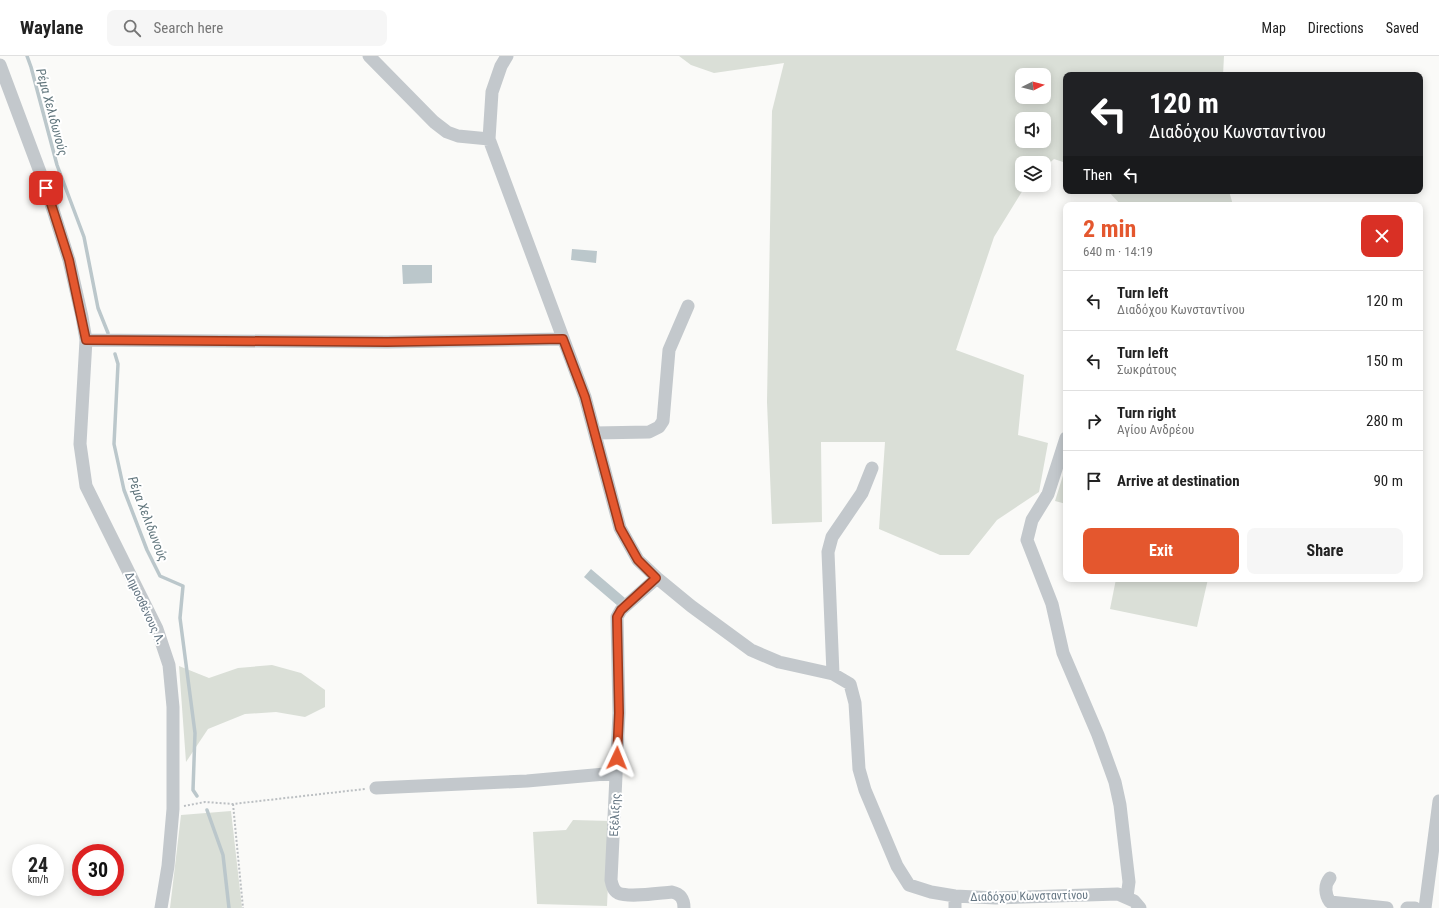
<!DOCTYPE html>
<html lang="en">
<head>
<meta charset="utf-8">
<style>
  body { margin:0; font-family:"Roboto Condensed",sans-serif; background:#f6f6f6; color:#222; height:100vh; display:flex; flex-direction:column; font-size:15px; white-space:nowrap }
  * { box-sizing:border-box; margin:0 }
  p { font-size:13px; color:#767676 }
  .icon { flex:none; width:22px; height:22px; fill:none; stroke:currentColor; stroke-width:2; stroke-linecap:round; stroke-linejoin:round }
  .map { position:relative; flex:1; overflow:hidden }
  .drawer { position:absolute; left:1063px; top:146px; width:360px; height:380px; display:flex; flex-direction:column; background:#fff; border-radius:8px; box-shadow:0 2px 10px #0003 }
  .drawer>* { flex:none }
  .top-card { position:absolute; left:1063px; top:16px; width:360px; height:122px; border-radius:8px; box-shadow:0 2px 10px #0003; background:#202124; color:#fff; overflow:hidden }
  .needle { width:26px; rotate:84deg }
  .fabs { position:absolute; left:1015px; top:12px; display:grid; gap:8px }
  .fabs a { display:grid; place-items:center; width:36px; height:36px; border-radius:8px; background:#fff; box-shadow:0 2px 10px #0003; font-size:20px }
  .speed { position:absolute; left:12px; top:788px; display:flex; gap:8px; font-size:20px; font-weight:700; text-align:center }
  .speed>* { display:grid; place-content:center; width:52px; height:52px; border-radius:50%; background:#fff; box-shadow:0 2px 10px #0003; line-height:1 }
  .speed small { font-size:10px; font-weight:400 }
  .speed .limit { border:6px solid #d22; background:#fff; color:#111 }
  .pin { position:absolute; display:grid; place-items:center; width:34px; height:34px; color:#fff; margin:-17px; border-radius:8px; box-shadow:0 2px 6px #0006 }
  .me { position:absolute; width:44px; margin:-22px; rotate:2deg; stroke-linejoin:round; filter:drop-shadow(0 0 3px #0008) }
  .turn { display:flex; align-items:center; gap:14px; height:84px; padding:0 20px; font-size:18px }
  .turn .icon { width:52px; height:52px; stroke-width:2.5 }
  .turn b { display:block; font-size:28px; line-height:34px }
  .then { display:flex; align-items:center; height:38px; padding:0 20px; background:#0003; gap:8px; font-size:15px }
  .round { display:grid; place-items:center; flex:none; width:42px; height:42px; border-radius:8px; background:#f6f6f6 }
  .headline { display:flex; align-items:center; justify-content:space-between; height:68px; padding:0 20px }
  h1 { font-size:24px; font-weight:700; line-height:30px; color:#e4572e }
  .cta { display:flex; gap:8px; margin-top:auto; padding:8px 20px }
  .cta a { flex:1; height:46px; border-radius:8px; background:#e4572e; color:#fff; font-size:16px; font-weight:700; line-height:46px; text-align:center }
  .cta a+a { background:#f6f6f6; color:#222 }
  ul { padding:0; list-style:none }
  li { display:flex; align-items:center; gap:12px; height:60px; padding:0 20px; border-top:1px solid #e0e0e0 }
  li div { flex:1 }
  li b { display:block; font-size:15px }
  li em { font-style:normal }
  header { display:flex; align-items:center; gap:24px; box-sizing:border-box; height:56px; padding:0 20px; background:#fff; border-bottom:1px solid #e0e0e0 }
  header strong { font-size:19px }
  nav { display:flex; gap:22px; margin-inline-start:auto; font-size:14px }
  .search { width:280px; height:36px; background:#f6f6f6; display:flex; align-items:center; gap:10px; box-sizing:border-box; padding:0 14px; border-radius:8px; color:#767676; font-size:15px }
  .map>svg:first-child { display:block }
  .green { fill:#dadfd7; fill-rule:evenodd }
  .water { fill:#bbc7cb }
  .lines { fill:none; stroke-linecap:round; stroke-linejoin:round }
  .stream { stroke:#bbc7cb; stroke-width:3.5 }
  .path { stroke:#bbbfc2; stroke-width:2; stroke-dasharray:2 2; stroke-linecap:butt }
  .minor { stroke:#c3c8cc; stroke-width:13 }
  .route-casing { stroke:#94391e; stroke-width:10 }
  .route { stroke:#e4572e; stroke-width:7 }
  .labels { text-anchor:middle; dominant-baseline:central; stroke-width:4; stroke-linejoin:round; paint-order:stroke }
  .street-label { font-size:12px; fill:#657683; stroke:#fff }
  .water-label { font-size:13px; font-style:italic; fill:#60757c; stroke:#fff }
</style>
</head>
<body>
<header>
<strong>Waylane</strong>
<div class="search"><svg class="icon" aria-label="search" viewBox="0 0 24 24"><circle cx="10" cy="10" r="6"/><path d="M15 15l6 6"/></svg>Search here</div>
<nav><a>Map</a><a>Directions</a><a>Saved</a></nav>
</header>
<div class="map">
<svg width="1439" height="852" viewBox="0 0 1439 852">
  <rect width="100%" height="100%" fill="#fafaf8"/>
  <!-- green -->
  <path class="green" d="M 679,0 L 1224,0 L 1223,19 L 1066,19 L 1066,107 L 1054,103 L 1044,112 L 1044,107 L 1022,107 L 1022,129 L 1026,129 L 994,181 L 956,294 L 1024,319 L 1018,379 L 1048,387 L 1039,436 L 997,464 L 969,499 L 940,499 L 879,473 L 885,386 L 821,386 L 822,466 L 772,468 L 767,346 L 772,55 L 784,7 L 714,17 L 691,9 ZM 1022,19 L 1044,19 L 1044,41 L 1022,41 ZM 1022,63 L 1044,63 L 1044,85 L 1022,85 Z
    M 1108,135 L 1229,135 L 1233,149 L 1121,149 Z
    M 1066,410 L 1066,448 L 1055,445 Z
    M 1116,523 L 1208,523 L 1197,571 L 1110,553 Z
    M 272,609 L 301,617 L 325,634 L 325,651 L 305,661 L 276,656 L 245,658 L 208,673 L 186,706 L 179,610 L 209,622 L 238,612 Z
    M 231,755 L 242,852 L 170,852 L 181,759 Z
    M 573,764 L 611,765 L 607,850 L 537,848 L 533,776 L 566,774 Z"/>
  <!-- water -->
  <path class="water" d="M 572,193 L 597,195 L 596,207 L 571,204 Z
    M 402,209 L 432,209 L 432,227 L 403,228 Z
    M 591,513 L 625,542 L 618,550 L 584,521 Z"/>
  <g class="lines">
    <!-- stream -->
    <path class="stream" d="M 27,0 L 31,11 L 57,109 L 84,181 L 98,252 L 108,277
      M 115,298 L 118,308 L 114,388 L 124,434 L 147,494 L 160,520 L 183,530 L 180,562 L 195,677 L 193,734 L 197,740
      M 207,754 L 223,799 L 229,852"/>
    <!-- path -->
    <path class="path" d="M 233,748 L 243,852
      M 184,750 L 205,746 L 233,748 L 365,733"/>
    <!-- minor -->
    <path class="minor" d="M 369,0 L 434,66 L 447,76 L 458,80 L 489,83
      M 507,0 L 501,10 L 492,36 L 489,83 L 585,341 L 620,472 L 638,504 L 657,522 L 691,550 L 751,594 L 779,606 L 833,618 L 850,628 L 855,647 L 859,713 L 865,734 L 897,810 L 909,829 L 931,836 L 955,840 L 996,842 L 1118,838 L 1134,845 L 1140,852
      M 0,9 L 46,132 L 69,204 L 82,261 L 86,284 L 80,388 L 86,430 L 157,573 L 169,609 L 173,651 L 173,753 L 168,810 L 161,852
      M 86,284 L 387,286 L 563,283
      M 595,377 L 649,376 L 659,371 L 663,365 L 669,294 L 688,250
      M 1066,382 L 1048,438 L 1032,464 L 1027,484 L 1052,548 L 1063,597 L 1098,679 L 1115,726 L 1120,749 L 1129,826 L 1127,841
      M 657,522 L 621,554 L 617,561 L 619,657 L 611,824 C 612,829 613,834 618,837 C 629,842 659,837 672,836 C 681,838 684,843 684,852
      M 833,618 L 828,496 L 832,481 L 862,437 L 872,412
      M 376,732 L 527,725 L 616,717
      M 1330,822 C 1324,829 1325,839 1330,846 L 1387,852
      M 955,852 L 955,840
      M 1407,852 L 1415,852
      M 1425,852 L 1439,745"/>
  </g>
  <g class="lines">
    <!-- route casing -->
    <g class="route-casing">
      <path id="route" d="M 46,132 L 69,204 L 86,284 L 387,286 L 563,283 L 585,341 L 620,472 L 638,504 L 656,522 L 621,554 L 617,561 L 619,657 L 617,702"/>
    </g>
    <!-- route -->
    <use href="#route" class="route"/>
  </g>
  <g class="labels">
    <!-- street labels -->
    <g class="street-label">
      <text transform="translate(145 552) rotate(65)">Δημοσθένους Λ.</text>
      <text transform="translate(615 759) rotate(-87)">Εξέλιξης</text>
      <text transform="translate(1029 840) rotate(-1)">Διαδόχου Κωνσταντίνου</text>
    </g>
    <!-- water labels -->
    <g class="water-label">
      <text transform="translate(52 56) rotate(75)">Ρέμα Χελιδωνούς</text>
      <text transform="translate(148 463) rotate(69)">Ρέμα Χελιδωνούς</text>
    </g>
  </g>
</svg>
<div class="fabs">
<a><svg class="needle" viewBox="-14 -14 28 28"><path d="M0-13l5 13h-10z" fill="#e53935"/><path d="M0 13l5-13h-10z" fill="#767676"/></svg></a>
<a><svg class="icon" aria-label="sound" viewBox="0 0 24 24"><path d="M4 9h4l5-4v14l-5-4H4zM17 9q2 3 0 6"/></svg></a>
<a><svg class="icon" aria-label="layers" viewBox="0 0 24 24"><path d="M12 4l9 5-9 5-9-5zM3 14l9 5 9-5"/></svg></a>
</div>
<div class="speed"><div>24<small>km/h</small></div><div class="limit">30</div></div>
<div class="pin" style="left:46px;top:132px;background:#d93025"><svg class="icon" aria-label="arrive" viewBox="0 0 24 24"><path d="M6 21V4h12l-3 4 3 4H6"/></svg></div>
<svg class="me" style="left:617px;top:702px" viewBox="-20 -20 40 40"><path d="M0-17L14 15 0 8-14 15z" fill="#e4572e" stroke="#fff" stroke-width="4"/></svg>
<div class="top-card">
<div class="turn"><svg class="icon" aria-label="left" viewBox="0 0 24 24"><path d="M17 20v-9H6M10 6l-5 5 5 5"/></svg><div><b>120 m</b>Διαδόχου Κωνσταντίνου</div></div>
<div class="then">Then<svg class="icon" aria-label="left" viewBox="0 0 24 24"><path d="M17 20v-9H6M10 6l-5 5 5 5"/></svg></div>
</div>
<section class="drawer">
<div class="headline"><div><h1>2 min</h1><p>640 m · 14:19</p></div><a class="round" style="background:#d93025;color:#fff"><svg class="icon" aria-label="close" viewBox="0 0 24 24"><path d="M6 6l12 12M18 6L6 18"/></svg></a></div>
<ul>
<li><svg class="icon" aria-label="left" viewBox="0 0 24 24"><path d="M17 20v-9H6M10 6l-5 5 5 5"/></svg><div><b>Turn left</b><p>Διαδόχου Κωνσταντίνου</p></div><em>120 m</em></li>
<li><svg class="icon" aria-label="left" viewBox="0 0 24 24"><path d="M17 20v-9H6M10 6l-5 5 5 5"/></svg><div><b>Turn left</b><p>Σωκράτους</p></div><em>150 m</em></li>
<li><svg class="icon" aria-label="right" viewBox="0 0 24 24"><path d="M7 20v-9h11M14 6l5 5-5 5"/></svg><div><b>Turn right</b><p>Αγίου Ανδρέου</p></div><em>280 m</em></li>
<li><svg class="icon" aria-label="arrive" viewBox="0 0 24 24"><path d="M6 21V4h12l-3 4 3 4H6"/></svg><div><b>Arrive at destination</b></div><em>90 m</em></li>
</ul>
<div class="cta"><a>Exit</a><a>Share</a></div>
</section>
</div>
</body>
</html>
